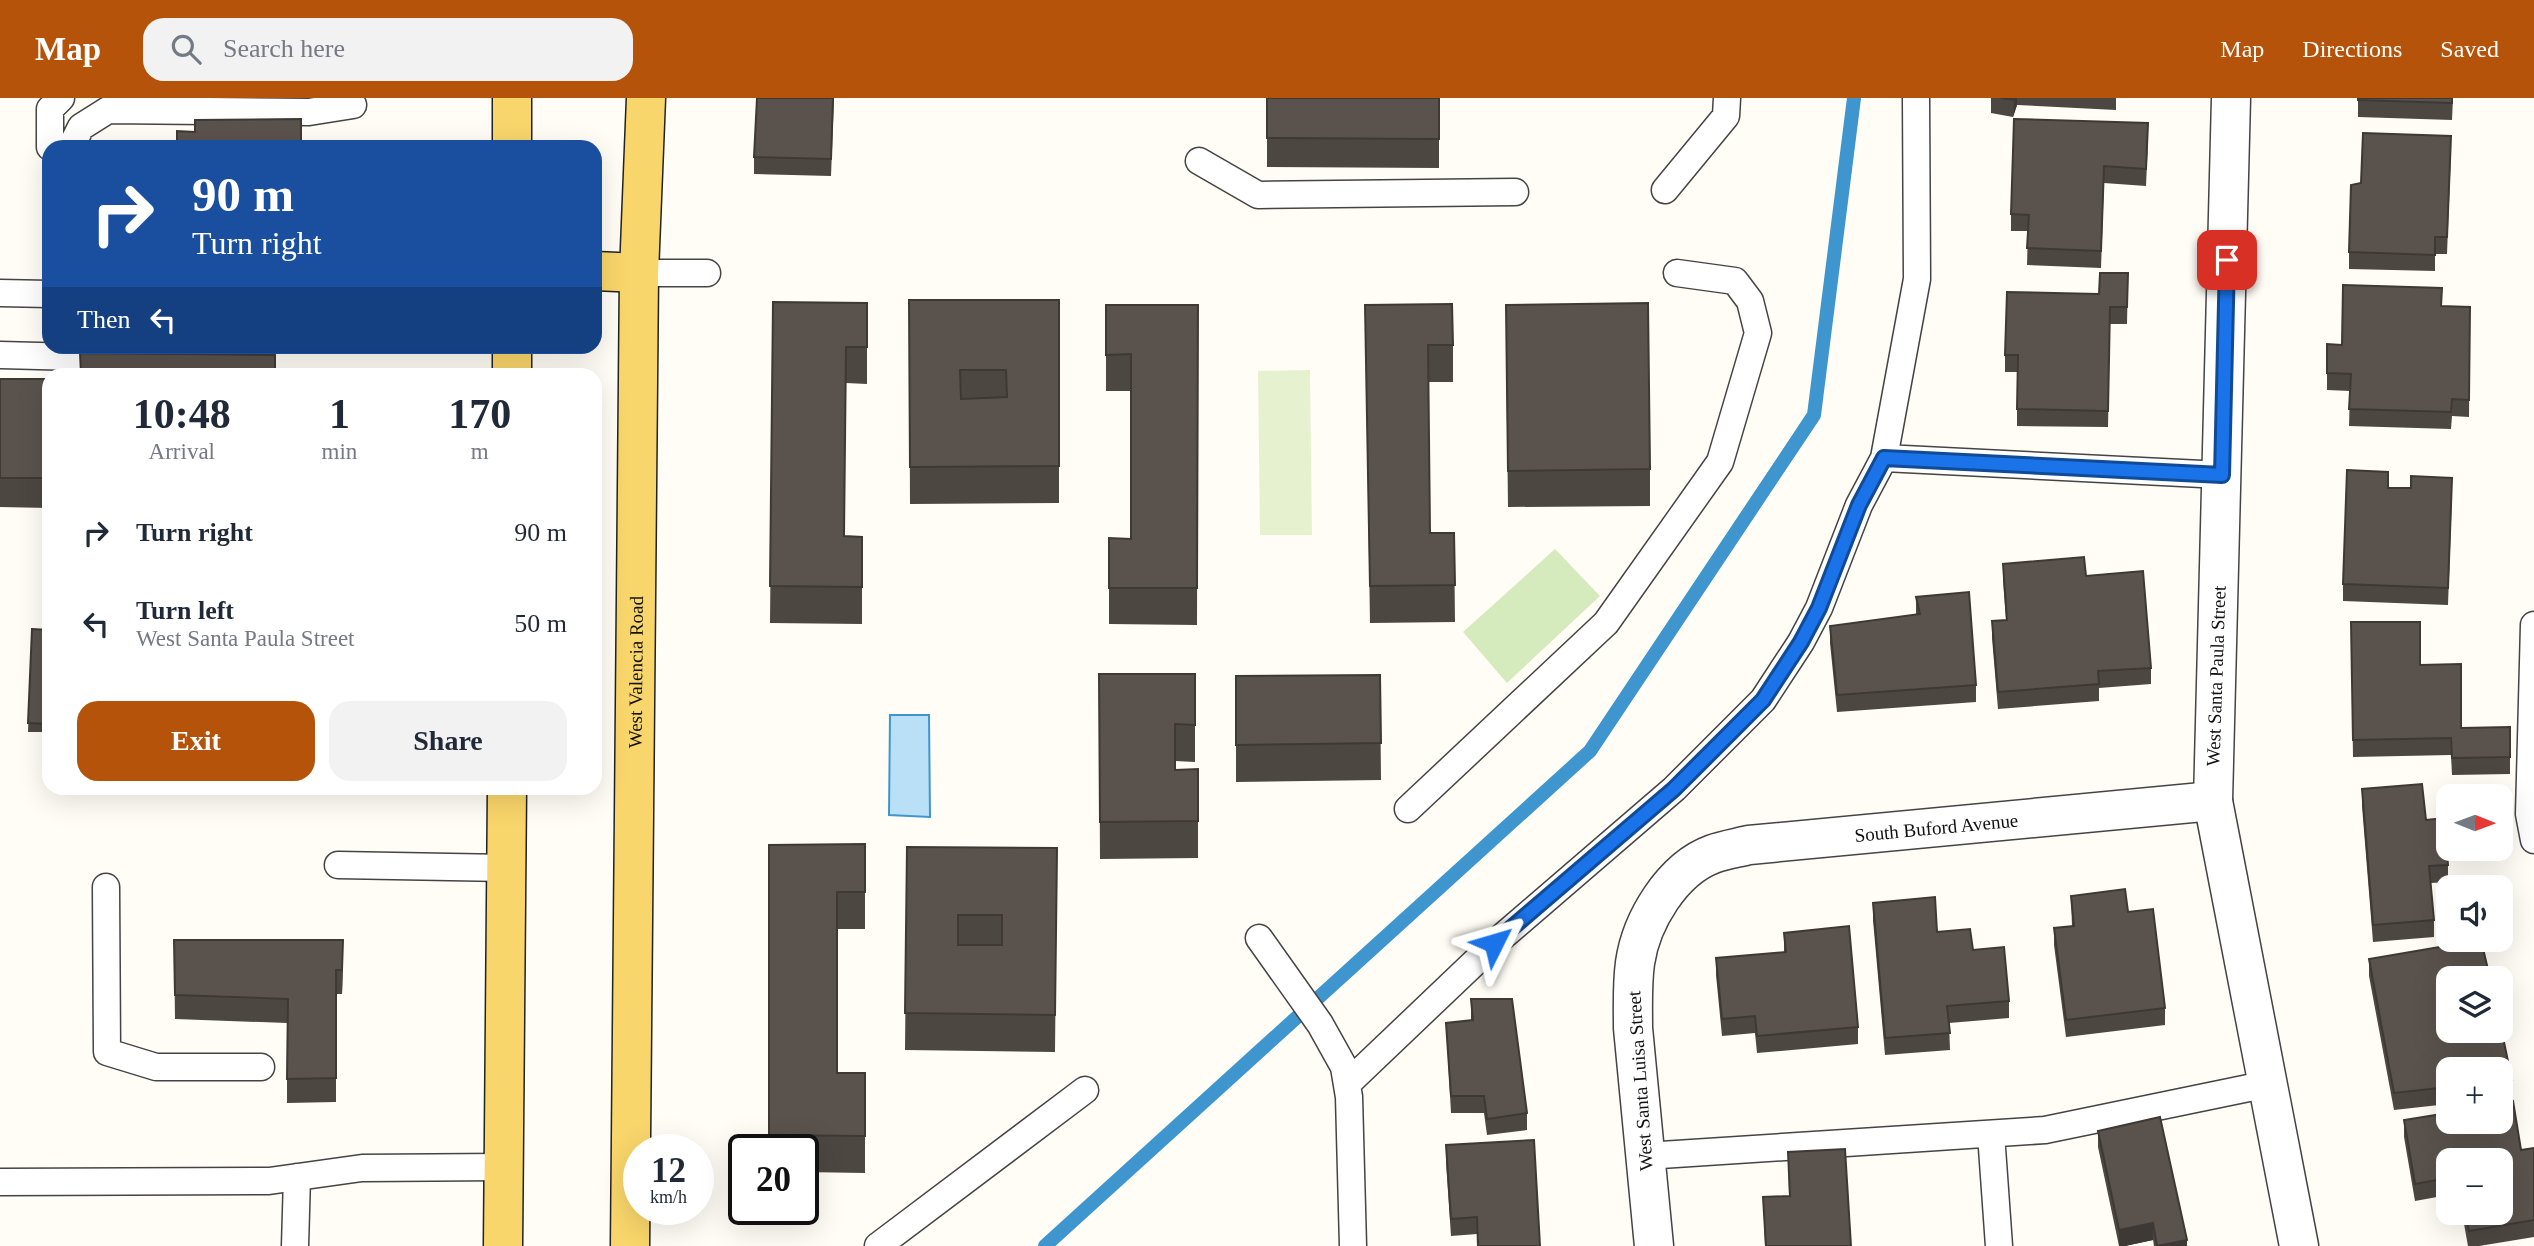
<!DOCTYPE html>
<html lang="en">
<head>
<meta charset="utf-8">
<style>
  body { margin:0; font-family:"Times New Roman",serif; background:#f2f2f3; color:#1f2937; height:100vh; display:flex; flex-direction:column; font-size:26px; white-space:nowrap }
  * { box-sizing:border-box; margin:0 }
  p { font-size:23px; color:#747a83 }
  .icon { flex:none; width:38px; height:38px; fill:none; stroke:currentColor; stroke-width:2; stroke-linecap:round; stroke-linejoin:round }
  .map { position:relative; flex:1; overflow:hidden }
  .details { position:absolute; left:42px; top:270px; width:560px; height:427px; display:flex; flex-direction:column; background:#fff; border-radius:21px; box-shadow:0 7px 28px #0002 }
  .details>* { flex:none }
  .guide { position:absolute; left:42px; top:42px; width:560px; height:214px; border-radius:21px; box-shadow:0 7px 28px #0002; background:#1a4fa0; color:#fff; overflow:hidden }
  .needle { width:46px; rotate:91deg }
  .buttons { position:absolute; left:2436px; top:686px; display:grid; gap:14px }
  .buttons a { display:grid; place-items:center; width:77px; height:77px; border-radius:14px; background:#fff; box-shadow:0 7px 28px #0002; font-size:35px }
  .speed { position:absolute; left:623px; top:1036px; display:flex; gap:14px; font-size:35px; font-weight:700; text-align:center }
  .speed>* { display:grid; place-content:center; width:91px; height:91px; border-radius:50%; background:#fff; box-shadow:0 7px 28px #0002; line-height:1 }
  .speed small { font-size:18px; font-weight:400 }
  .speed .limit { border:4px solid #111; border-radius:10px; background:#fff; color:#111 }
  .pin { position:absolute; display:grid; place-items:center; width:60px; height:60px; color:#fff; margin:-30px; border-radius:14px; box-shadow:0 4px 10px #0006 }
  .me { position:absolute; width:77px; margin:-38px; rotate:50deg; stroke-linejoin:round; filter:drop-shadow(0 0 5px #0008) }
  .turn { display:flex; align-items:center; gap:24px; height:147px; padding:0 35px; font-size:32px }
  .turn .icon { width:91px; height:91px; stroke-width:2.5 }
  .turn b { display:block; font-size:49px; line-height:60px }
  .then { display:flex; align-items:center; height:66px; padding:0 35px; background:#0003; gap:14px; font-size:26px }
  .eta { display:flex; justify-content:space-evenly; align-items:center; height:119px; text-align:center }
  .eta b { font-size:42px; font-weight:700; line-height:49px }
  .action { display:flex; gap:14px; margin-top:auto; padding:14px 35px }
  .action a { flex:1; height:80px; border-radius:21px; background:#b45309; color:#fff; font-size:28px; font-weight:700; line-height:80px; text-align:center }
  .action a+a { background:#f2f2f3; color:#1f2937 }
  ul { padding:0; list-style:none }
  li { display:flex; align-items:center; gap:21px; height:91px; padding:0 35px }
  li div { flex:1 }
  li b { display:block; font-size:26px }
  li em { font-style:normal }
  header { display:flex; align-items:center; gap:42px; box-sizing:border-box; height:98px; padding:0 35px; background:#b45309; color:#fff }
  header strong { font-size:33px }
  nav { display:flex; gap:38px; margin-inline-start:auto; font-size:24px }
  .search { width:490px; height:63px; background:#f2f2f3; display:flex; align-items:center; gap:18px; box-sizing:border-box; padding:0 24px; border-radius:21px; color:#747a83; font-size:26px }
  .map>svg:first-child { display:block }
  .park { fill:#d5ebbd }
  .pitch { fill:#e6f2cf }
  .water { fill:#b9e0f7; stroke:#3f96cf; stroke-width:2 }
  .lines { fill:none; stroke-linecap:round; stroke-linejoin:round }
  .stream { stroke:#3f96cf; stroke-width:14 }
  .service-casing { stroke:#444; stroke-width:29 }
  .minor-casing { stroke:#444; stroke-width:41 }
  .primary-casing { stroke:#222; stroke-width:41 }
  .service { stroke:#fff; stroke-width:26 }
  .minor { stroke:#fff; stroke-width:38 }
  .primary { stroke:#f9d66b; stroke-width:38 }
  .wall { fill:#4d4742 }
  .shaded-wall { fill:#3f3936 }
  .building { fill:#5a524d; stroke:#3f3936; stroke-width:2; fill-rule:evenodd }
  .route-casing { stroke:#114b97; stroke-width:18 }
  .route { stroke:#1a73e8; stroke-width:12 }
  .labels { text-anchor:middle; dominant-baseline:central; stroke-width:7; stroke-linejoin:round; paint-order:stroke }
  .street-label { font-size:19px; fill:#111; stroke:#fff }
</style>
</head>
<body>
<header>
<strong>Map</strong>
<div class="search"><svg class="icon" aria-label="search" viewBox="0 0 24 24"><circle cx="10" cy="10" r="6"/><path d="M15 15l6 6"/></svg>Search here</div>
<nav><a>Map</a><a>Directions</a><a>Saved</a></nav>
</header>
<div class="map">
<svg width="2534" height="1148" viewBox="0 0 2534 1148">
  <rect width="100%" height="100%" fill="#fffdf5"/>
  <!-- park -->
  <path class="park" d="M 1555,451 L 1600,498 L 1507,585 L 1463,534 Z"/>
  <!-- pitch -->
  <path class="pitch" d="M 1310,272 L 1312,437 L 1260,437 L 1258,273 Z"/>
  <!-- water -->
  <path class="water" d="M 890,617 L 929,617 L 930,719 L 889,717 Z"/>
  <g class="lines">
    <!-- stream -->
    <path class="stream" d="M 1045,1148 L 1590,653 L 1814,317 L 1854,0"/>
    <!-- service casing -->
    <g class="service-casing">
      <path id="service" d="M 50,49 L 50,11 L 61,0
        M 71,49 L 81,29 L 108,12 L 309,14 L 353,7
        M 1199,63 L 1258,97 L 1515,94
        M 1665,92 L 1726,18 L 1727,0
        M 639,175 L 707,175
        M 0,195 L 49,196
        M 0,257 L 116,260
        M 1884,360 L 1917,181 L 1916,0
        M 2534,527 L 2529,716 L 2534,742
        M 1408,711 L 1606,525 L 1720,364 L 1758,235 L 1750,203 L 1735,183 L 1677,175
        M 338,767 L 506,770
        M 106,789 L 107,954 L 156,969 L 261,969
        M 1259,840 L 1320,926 L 1344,969 L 1349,999 L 1353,1148
        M 1347,986 L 1495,845 L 1674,691 L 1763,602 L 1801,544 L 1819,510 L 1859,407 L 1884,360 L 2222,377
        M 1991,1036 L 1999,1148
        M 1645,1058 L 2045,1032 L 2268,986
        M 0,1084 L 269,1083 L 362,1070 L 503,1069
        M 295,1148 L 297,1079
        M 878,1148 L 1085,992"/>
    </g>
    <!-- minor casing -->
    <g class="minor-casing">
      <g id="minor">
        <path d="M 2231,0 L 2213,703 L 2299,1148"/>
        <path id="s1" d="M 1654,1148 L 1633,930 C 1633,908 1632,887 1635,865 C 1641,823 1672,771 1713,756 C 1724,752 1737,750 1749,747 L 2213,703"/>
      </g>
    </g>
    <!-- primary casing -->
    <g class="primary-casing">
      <g id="primary">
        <path d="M 512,0 L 512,49"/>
        <path d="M 595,173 L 639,175"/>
        <path d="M 512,276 L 512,248"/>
        <path d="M 503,1148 L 507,690"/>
        <path id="s2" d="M 630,1148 L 639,175 L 646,0"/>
      </g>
    </g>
    <!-- service -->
    <use href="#service" class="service"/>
    <!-- minor -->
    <use href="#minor" class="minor"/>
    <!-- primary -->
    <use href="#primary" class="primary"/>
  </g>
  <!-- wall -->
  <path class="wall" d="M 834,0 L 831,78 L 754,76 L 754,59 Z
    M 1267,0 L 1439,0 L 1439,70 L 1267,69 Z
    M 1991,0 L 2116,0 L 2116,12 L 2017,7 L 2013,19 L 1991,15 Z
    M 2358,0 L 2453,0 L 2452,22 L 2358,19 Z
    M 2148,42 L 2146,88 L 2104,85 L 2101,170 L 2027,167 L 2028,133 L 2011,133 L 2011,116 Z
    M 2451,54 L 2447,156 L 2435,156 L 2435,173 L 2349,171 L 2349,154 L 2361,85 Z
    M 2128,175 L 2127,226 L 2110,226 L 2108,329 L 2017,328 L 2017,274 L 2005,274 L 2005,257 L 2099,196 Z
    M 909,202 L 1059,202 L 1059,405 L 910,406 Z
    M 773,204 L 867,205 L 867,286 L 846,285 L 844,438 L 862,439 L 862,526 L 770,525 Z
    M 1106,207 L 1198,207 L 1197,527 L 1109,526 L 1109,440 L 1131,441 L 1131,293 L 1106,293 Z
    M 1365,207 L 1453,247 L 1453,284 L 1428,284 L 1430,435 L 1454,435 L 1455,524 L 1370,525 Z
    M 2442,208 L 2470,209 L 2469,319 L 2452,318 L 2451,331 L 2349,328 L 2350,293 L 2327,292 L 2327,246 L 2342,247 Z
    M 1506,244 L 1650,371 L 1650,408 L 1508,409 Z
    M 0,281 L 49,281 L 49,410 L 0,409 Z
    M 2388,390 L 2452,397 L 2448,507 L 2343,503 L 2343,486 Z
    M 2003,466 L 2086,478 L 2151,570 L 2151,586 L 2099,590 L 2099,603 L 1998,611 L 1992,540 L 1992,523 L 2006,522 L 2003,482 Z
    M 1916,499 L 1976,587 L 1976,604 L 1837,614 L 1830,545 L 1830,528 L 1916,517 Z
    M 2351,524 L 2420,567 L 2461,630 L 2510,629 L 2510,676 L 2452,677 L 2451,657 L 2353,659 Z
    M 32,531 L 49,532 L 49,634 L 28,634 Z
    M 1099,576 L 1195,576 L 1195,664 L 1175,663 L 1175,672 L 1198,671 L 1198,760 L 1100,761 Z
    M 1380,577 L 1381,682 L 1236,684 L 1236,578 Z
    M 2362,691 L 2426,722 L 2448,767 L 2448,784 L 2431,785 L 2434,822 L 2434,839 L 2373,844 L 2362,708 Z
    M 865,746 L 865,831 L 837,831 L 837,975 L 865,975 L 865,1075 L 803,1074 L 803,1052 L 769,1052 L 769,747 Z
    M 907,749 L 1057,750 L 1055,954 L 905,952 Z
    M 2071,798 L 2128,814 L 2165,910 L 2165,927 L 2066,939 L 2054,847 L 2054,830 L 2072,828 Z
    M 1873,805 L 1937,834 L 1973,852 L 2009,903 L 2009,920 L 1949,925 L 1950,952 L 1885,957 L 1873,822 Z
    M 1784,835 L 1858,929 L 1858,946 L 1757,955 L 1755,935 L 1722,938 L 1716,877 L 1716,860 L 1784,854 Z
    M 174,842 L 343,866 L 342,896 L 336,896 L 336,1004 L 287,1005 L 287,925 L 175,921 Z
    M 2481,842 L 2490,880 L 2448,880 L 2448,933 L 2501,933 L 2501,930 L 2512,982 L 2512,998 L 2501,1000 L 2501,971 L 2448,971 L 2448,1006 L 2394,1012 L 2369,878 L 2369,861 Z
    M 1471,901 L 1527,1015 L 1527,1032 L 1487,1037 L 1484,1015 L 1451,1015 L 1446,925 L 1471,922 Z
    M 2404,1022 L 2521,1052 L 2534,1050 L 2534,1139 L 2479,1148 L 2468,1148 L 2462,1115 L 2501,1115 L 2448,1062 L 2448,1097 L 2415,1103 L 2404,1039 Z
    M 2098,1033 L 2187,1148 L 2154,1148 L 2153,1142 L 2125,1148 L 2119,1148 L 2098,1049 Z
    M 1446,1047 L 1540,1148 L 1477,1148 L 1477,1136 L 1451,1138 L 1446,1064 Z
    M 1788,1054 L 1851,1148 L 1765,1148 L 1763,1099 L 1789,1098 Z"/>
  <!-- shaded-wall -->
  <path class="shaded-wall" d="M 2014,0 L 2017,0 L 2017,7 L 2013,19 Z
    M 343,842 L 343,866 L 342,896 L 342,872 Z
    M 2153,1125 L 2153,1142 L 2125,1148 L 2119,1148 L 2119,1132 Z
    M 2187,1142 L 2187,1148 L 2161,1148 Z"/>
  <!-- building -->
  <path class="building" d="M 757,0 L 833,0 L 831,61 L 754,59 Z
    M 1267,0 L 1439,0 L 1439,41 L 1267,40 Z
    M 2001,0 L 2014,0 L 2013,2 Z
    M 2358,0 L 2452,0 L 2452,5 L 2358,2 Z
    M 301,21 L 301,49 L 177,49 L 177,33 L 195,34 L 195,22 Z
    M 2014,21 L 2148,25 L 2146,71 L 2104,68 L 2101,153 L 2027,150 L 2029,117 L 2011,116 Z
    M 2363,35 L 2451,38 L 2447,139 L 2435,139 L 2435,157 L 2349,154 L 2351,87 L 2361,85 Z
    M 2100,175 L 2128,175 L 2127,209 L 2110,209 L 2108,313 L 2017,311 L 2018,257 L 2005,257 L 2007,194 L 2099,196 Z
    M 2343,187 L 2442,190 L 2441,208 L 2470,209 L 2469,302 L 2452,301 L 2451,314 L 2349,311 L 2351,276 L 2327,275 L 2327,246 L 2342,247 Z
    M 909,202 L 1059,202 L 1059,368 L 910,369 ZM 960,272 L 1006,272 L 1007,299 L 961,301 Z
    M 773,204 L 867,205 L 867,249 L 846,249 L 844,438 L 862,439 L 862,489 L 770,488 Z
    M 1648,205 L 1650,371 L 1508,373 L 1506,207 Z
    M 1452,206 L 1453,247 L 1428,247 L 1430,435 L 1454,435 L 1455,487 L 1370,488 L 1365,207 Z
    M 1106,207 L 1198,207 L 1197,490 L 1109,490 L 1109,440 L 1131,441 L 1131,256 L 1106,257 Z
    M 80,255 L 275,257 L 275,276 L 81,276 Z
    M 0,281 L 49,281 L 49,380 L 0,380 Z
    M 2347,372 L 2388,374 L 2388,390 L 2411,390 L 2411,378 L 2452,380 L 2448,490 L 2343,486 Z
    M 2084,459 L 2086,478 L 2143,473 L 2151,570 L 2098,573 L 2099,586 L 1998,594 L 1992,523 L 2007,522 L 2003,466 Z
    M 1969,494 L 1976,587 L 1837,597 L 1830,528 L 1920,516 L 1916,499 Z
    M 2351,524 L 2420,524 L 2420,567 L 2461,566 L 2461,630 L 2510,629 L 2510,659 L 2452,660 L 2451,640 L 2353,642 Z
    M 32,531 L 49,532 L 49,626 L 28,625 Z
    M 1099,576 L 1195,576 L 1195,627 L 1175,626 L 1175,672 L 1198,671 L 1198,723 L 1100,724 Z
    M 1380,577 L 1381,645 L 1236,647 L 1236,578 Z
    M 2422,686 L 2426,722 L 2444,720 L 2448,767 L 2429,768 L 2434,822 L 2373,827 L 2362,691 Z
    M 865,746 L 865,794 L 837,794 L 837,975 L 865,975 L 865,1038 L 769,1037 L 769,747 Z
    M 907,749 L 1057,750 L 1055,917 L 905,915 ZM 958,817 L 1002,817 L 1002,847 L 958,847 Z
    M 2125,791 L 2128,814 L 2153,811 L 2165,910 L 2066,922 L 2054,830 L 2074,828 L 2071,798 Z
    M 1935,799 L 1937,834 L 1970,831 L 1973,852 L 2004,849 L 2009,903 L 1947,908 L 1950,935 L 1885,940 L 1873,805 Z
    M 1849,828 L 1858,929 L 1757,938 L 1755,918 L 1722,921 L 1716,860 L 1786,854 L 1784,835 Z
    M 174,842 L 343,842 L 342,872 L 336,872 L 336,980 L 287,981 L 288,901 L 175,897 Z
    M 2481,842 L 2490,880 L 2448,880 L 2448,933 L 2501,933 L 2501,930 L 2512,982 L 2501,983 L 2501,971 L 2448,971 L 2448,989 L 2394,995 L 2369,861 Z
    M 1471,901 L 1512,901 L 1527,1015 L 1487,1021 L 1484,998 L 1451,998 L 1446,925 L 1473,922 Z
    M 2513,1003 L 2521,1052 L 2534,1050 L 2534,1122 L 2469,1133 L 2465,1115 L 2501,1115 L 2501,1062 L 2448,1062 L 2448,1080 L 2415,1086 L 2404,1022 L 2448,1015 L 2448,1024 L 2501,1024 L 2501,1006 Z
    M 2160,1019 L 2187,1142 L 2157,1148 L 2153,1125 L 2119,1132 L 2098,1033 Z
    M 1534,1042 L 1540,1148 L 1478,1148 L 1477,1119 L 1451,1121 L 1446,1047 Z
    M 1845,1051 L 1851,1148 L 1766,1148 L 1763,1099 L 1790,1098 L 1788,1054 Z"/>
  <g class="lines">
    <!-- route casing -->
    <g class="route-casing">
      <path id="route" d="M 1494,845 L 1674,691 L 1763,602 L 1801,544 L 1819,510 L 1859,407 L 1884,360 L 2222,377 L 2227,162"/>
    </g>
    <!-- route -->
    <use href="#route" class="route"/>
  </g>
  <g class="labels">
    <!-- street labels -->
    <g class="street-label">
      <text stroke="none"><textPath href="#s2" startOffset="574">West Valencia Road</textPath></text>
      <text transform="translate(2216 578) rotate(-88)">West Santa Paula Street</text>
      <text stroke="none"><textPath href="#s1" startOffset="649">South Buford Avenue</textPath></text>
      <text transform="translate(1640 983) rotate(-94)">West Santa Luisa Street</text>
    </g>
  </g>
</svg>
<div class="buttons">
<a><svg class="needle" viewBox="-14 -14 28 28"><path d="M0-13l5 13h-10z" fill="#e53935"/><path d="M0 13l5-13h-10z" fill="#747a83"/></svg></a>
<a><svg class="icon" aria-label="sound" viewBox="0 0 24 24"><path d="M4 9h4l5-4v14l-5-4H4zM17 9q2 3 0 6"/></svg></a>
<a><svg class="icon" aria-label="layers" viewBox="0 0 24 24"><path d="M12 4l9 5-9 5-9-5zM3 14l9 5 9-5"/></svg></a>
<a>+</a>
<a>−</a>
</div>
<div class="speed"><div>12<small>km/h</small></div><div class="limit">20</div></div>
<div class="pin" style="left:2227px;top:162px;background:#d93025"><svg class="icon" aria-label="arrive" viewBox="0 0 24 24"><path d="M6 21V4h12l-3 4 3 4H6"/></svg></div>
<svg class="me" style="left:1494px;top:845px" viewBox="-20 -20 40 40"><path d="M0-17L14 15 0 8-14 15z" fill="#1a73e8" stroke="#fff" stroke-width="4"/></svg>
<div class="guide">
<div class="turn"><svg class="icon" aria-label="right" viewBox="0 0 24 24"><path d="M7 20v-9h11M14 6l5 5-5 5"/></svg><div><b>90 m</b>Turn right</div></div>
<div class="then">Then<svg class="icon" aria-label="left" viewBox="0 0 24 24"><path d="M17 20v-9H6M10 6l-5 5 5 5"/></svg></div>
</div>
<section class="details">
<div class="eta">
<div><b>10:48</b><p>Arrival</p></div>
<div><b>1</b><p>min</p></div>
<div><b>170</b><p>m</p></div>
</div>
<ul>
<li><svg class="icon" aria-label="right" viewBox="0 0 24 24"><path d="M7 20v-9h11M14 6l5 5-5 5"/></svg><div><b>Turn right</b></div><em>90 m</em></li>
<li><svg class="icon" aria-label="left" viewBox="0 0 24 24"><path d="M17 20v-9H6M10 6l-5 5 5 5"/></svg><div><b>Turn left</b><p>West Santa Paula Street</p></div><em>50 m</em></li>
</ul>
<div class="action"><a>Exit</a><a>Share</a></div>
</section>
</div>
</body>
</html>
